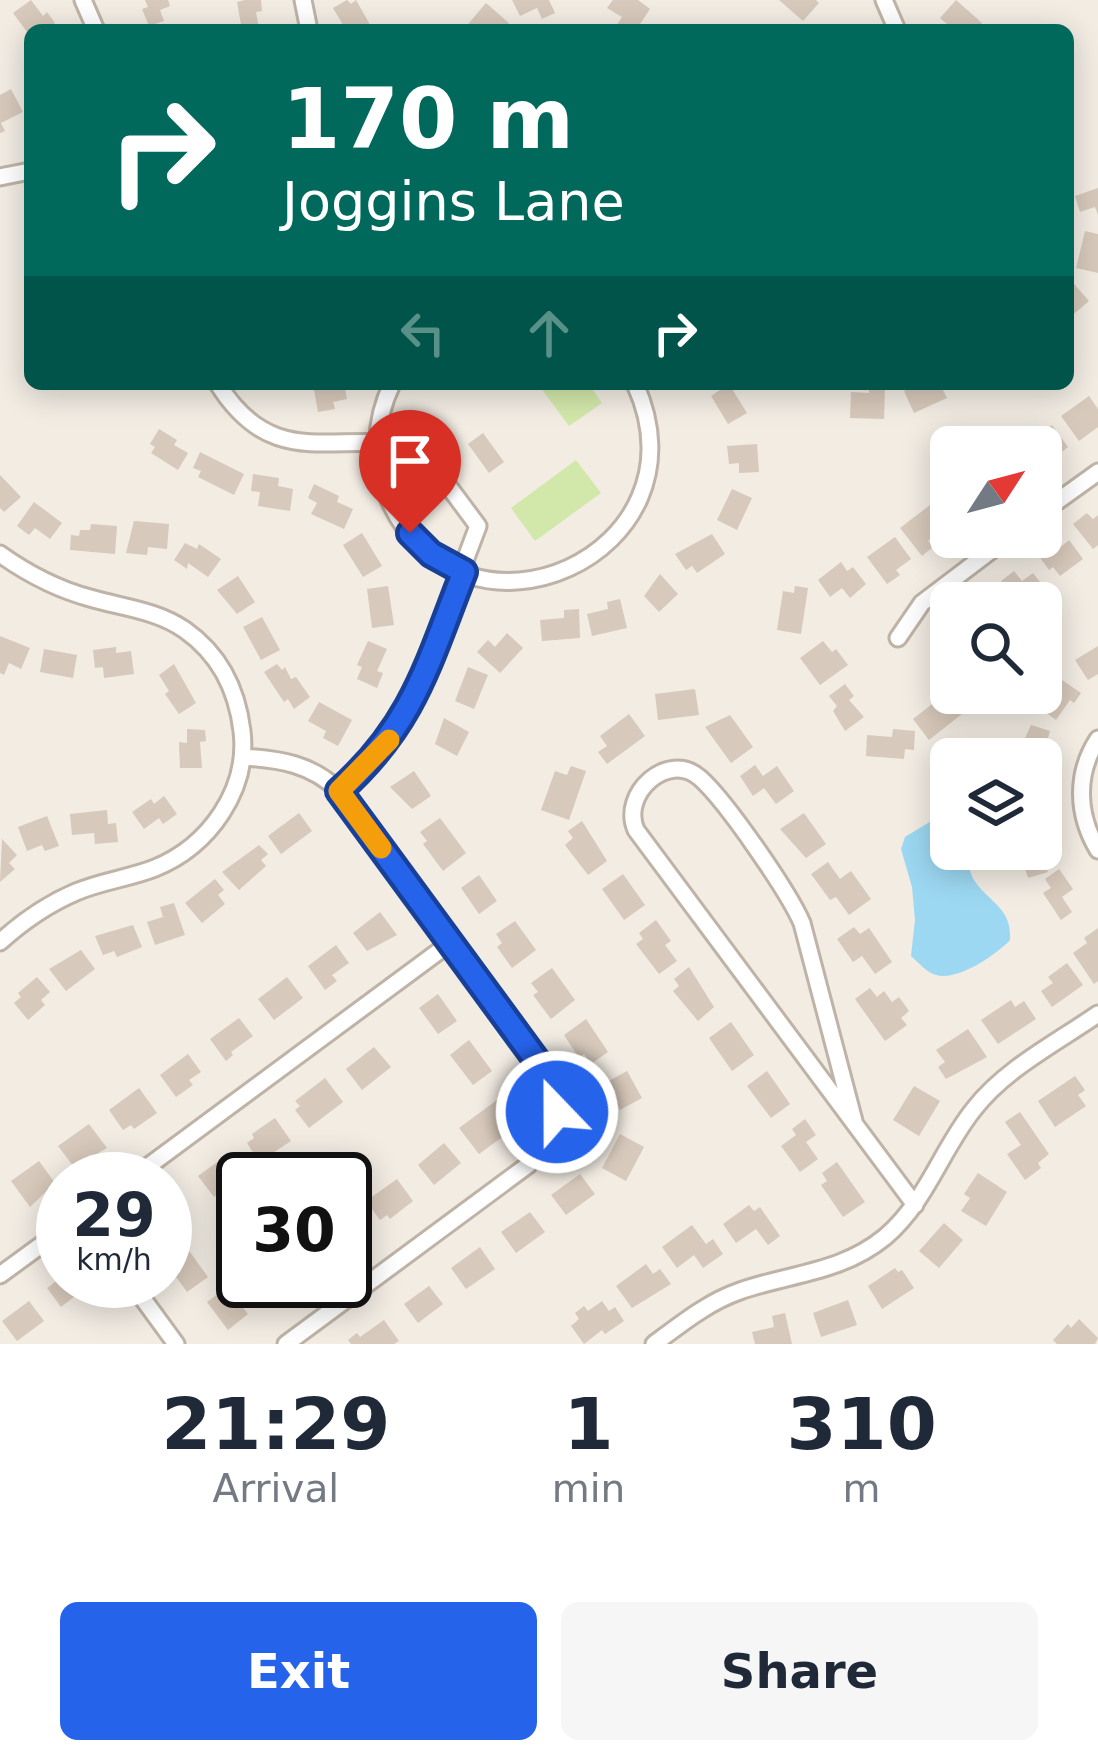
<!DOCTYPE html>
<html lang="en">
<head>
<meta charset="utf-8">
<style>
  body { margin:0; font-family:"DejaVu Sans",sans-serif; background:#f6f6f7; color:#1f2937; height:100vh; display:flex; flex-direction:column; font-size:45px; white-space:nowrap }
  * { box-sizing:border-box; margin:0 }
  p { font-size:39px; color:#747a83 }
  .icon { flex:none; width:66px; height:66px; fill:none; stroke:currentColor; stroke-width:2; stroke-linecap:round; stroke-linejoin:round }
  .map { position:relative; height:1344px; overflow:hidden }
  .panel { display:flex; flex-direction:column; background:#fff; flex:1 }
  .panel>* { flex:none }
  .banner { position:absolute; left:24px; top:24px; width:1050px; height:366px; border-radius:18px; box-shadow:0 6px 30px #0003; background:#00695c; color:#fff; overflow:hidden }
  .needle { width:78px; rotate:54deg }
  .fabs { position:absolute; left:930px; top:426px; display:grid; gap:24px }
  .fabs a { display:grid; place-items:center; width:132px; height:132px; border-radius:18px; background:#fff; box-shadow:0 6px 30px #0003; font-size:60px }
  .speed { position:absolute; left:36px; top:1152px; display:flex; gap:24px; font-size:60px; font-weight:700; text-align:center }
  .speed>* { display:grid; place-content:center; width:156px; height:156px; border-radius:50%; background:#fff; box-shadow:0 6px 30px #0003; line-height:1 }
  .speed small { font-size:30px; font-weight:400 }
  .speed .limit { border:6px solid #111; border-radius:18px; background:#fff; color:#111 }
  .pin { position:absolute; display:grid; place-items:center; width:102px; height:102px; color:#fff; margin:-123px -51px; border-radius:50% 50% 50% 0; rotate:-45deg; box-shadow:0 0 12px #0007 }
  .pin .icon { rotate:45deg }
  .me { position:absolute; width:132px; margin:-66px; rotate:338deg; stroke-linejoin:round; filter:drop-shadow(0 0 9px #0008) }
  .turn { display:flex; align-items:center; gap:42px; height:252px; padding:0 60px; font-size:54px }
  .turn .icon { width:156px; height:156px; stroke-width:2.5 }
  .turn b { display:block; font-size:84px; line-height:102px }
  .lanes { display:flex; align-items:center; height:114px; padding:0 60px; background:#0003; justify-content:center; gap:60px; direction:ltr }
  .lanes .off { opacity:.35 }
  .eta { display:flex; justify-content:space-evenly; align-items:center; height:204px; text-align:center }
  .eta b { font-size:72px; font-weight:600; line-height:84px }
  .button { display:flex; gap:24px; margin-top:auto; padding:24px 60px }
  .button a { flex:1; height:138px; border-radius:18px; background:#2563eb; color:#fff; font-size:48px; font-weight:600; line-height:138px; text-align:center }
  .button a+a { background:#f6f6f7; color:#1f2937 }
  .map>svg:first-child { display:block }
  .green { fill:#d2e8aa }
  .water { fill:#9cd8f2 }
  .building { fill:#d7c9bb }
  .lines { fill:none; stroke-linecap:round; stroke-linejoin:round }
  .minor-casing { stroke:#beb3a6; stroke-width:21 }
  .minor { stroke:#fff; stroke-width:15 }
  .route-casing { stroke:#184099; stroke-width:30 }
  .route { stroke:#2563eb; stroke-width:21 }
  .slow { stroke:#f59e0b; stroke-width:21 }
</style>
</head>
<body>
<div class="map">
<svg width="1098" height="1344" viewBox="0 0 1098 1344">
  <rect width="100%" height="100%" fill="#f2ece3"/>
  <!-- green -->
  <path class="green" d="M 538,384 L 589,384 L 602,403 L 569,426 Z
    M 576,460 L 601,493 L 535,541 L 511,508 Z"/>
  <!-- water -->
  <path class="water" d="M 951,809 L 951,849 L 966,849 C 967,858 969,872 974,880 C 988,902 1012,907 1010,940 C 996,955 958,981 936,975 C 927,973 918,962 911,956 L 915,920 L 912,887 L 901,849 L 905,837 Z"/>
  <!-- building -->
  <path class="building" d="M 31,0 L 43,16 L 47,12 L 55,23 L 45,30 L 30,30 L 30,36 L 13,13 Z
    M 145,0 L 168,0 L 170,6 L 160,10 L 164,21 L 149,26 L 142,9 L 148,7 Z
    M 245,0 L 261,0 L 262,11 L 256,12 L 259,28 L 242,30 L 237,2 Z
    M 347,0 L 351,4 L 356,0 L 373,30 L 346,30 L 333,8 Z
    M 512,0 L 549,0 L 555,13 L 542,19 L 537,8 L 520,16 Z
    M 613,0 L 638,0 L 650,9 L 636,30 L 621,30 L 616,26 L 622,17 L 607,8 Z
    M 779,0 L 816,0 L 819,3 L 803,21 Z
    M 956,0 L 982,23 L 976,30 L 958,27 L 954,30 L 940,18 Z
    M 486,3 L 509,23 L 503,30 L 463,30 Z
    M 11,89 L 23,112 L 1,123 L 5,131 L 0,133 L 0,95 Z
    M 1098,188 L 1098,215 L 1095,207 L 1080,212 L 1075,196 Z
    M 1085,231 L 1098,234 L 1098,273 L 1076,268 Z
    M 1068,277 L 1089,301 L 1068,319 Z
    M 313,384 L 344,384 L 347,399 L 333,402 L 335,409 L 318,412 Z
    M 729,384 L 747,413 L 728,424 L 711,396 Z
    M 920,384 L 940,384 L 947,398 L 914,413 L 904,391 Z
    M 869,387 L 885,387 L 884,419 L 850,418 L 851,392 L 869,393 Z
    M 1089,396 L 1098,409 L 1098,427 L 1079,441 L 1061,416 Z
    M 1052,425 L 1068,447 L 1041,468 L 1041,447 L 1032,447 L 1038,443 L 1035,439 Z
    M 159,429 L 177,440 L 174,445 L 188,453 L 178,470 L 151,453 L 155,447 L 150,444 Z
    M 483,433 L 504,462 L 489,473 L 468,444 Z
    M 757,444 L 759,472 L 739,473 L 739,463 L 729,464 L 727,446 Z
    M 200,452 L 244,474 L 234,495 L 198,477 L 201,471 L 193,468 Z
    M 253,474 L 279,478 L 278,486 L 293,489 L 290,511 L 258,506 L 260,492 L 251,491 Z
    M 0,475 L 21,497 L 4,512 L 0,508 Z
    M 314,484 L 339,496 L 337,502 L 353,509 L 344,529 L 311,514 L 317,503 L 308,498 Z
    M 732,489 L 752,498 L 737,530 L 717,520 Z
    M 34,502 L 62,523 L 50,539 L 35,528 L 29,535 L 17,526 Z
    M 930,505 L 947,526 L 928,541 L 933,547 L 922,556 L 900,528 Z
    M 1087,513 L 1093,519 L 1098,515 L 1098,545 L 1093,549 L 1073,524 Z
    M 134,521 L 169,524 L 167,549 L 148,547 L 147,555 L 126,553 Z
    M 91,524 L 117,526 L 115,554 L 70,550 L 71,535 L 79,536 L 80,530 L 90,530 Z
    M 362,533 L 382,566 L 363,577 L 343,545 Z
    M 712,534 L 725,554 L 697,573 L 692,566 L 686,570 L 675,554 Z
    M 895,537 L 911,559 L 896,570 L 900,575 L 887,584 L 867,557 Z
    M 1069,540 L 1083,559 L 1060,576 L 1053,567 L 1049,570 L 1036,552 L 1051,541 L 1057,550 Z
    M 185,543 L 197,549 L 199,544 L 221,559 L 208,577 L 188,563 L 187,569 L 174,560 Z
    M 841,562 L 847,571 L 853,567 L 866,584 L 850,598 L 842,588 L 830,597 L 818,580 Z
    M 1014,571 L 1022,581 L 1033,573 L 1047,591 L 1031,603 L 1018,603 L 1001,581 Z
    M 660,574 L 678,594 L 659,612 L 644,596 Z
    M 238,576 L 255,602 L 237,614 L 217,590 Z
    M 388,586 L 394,625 L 372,628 L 367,589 Z
    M 795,586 L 808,588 L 801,634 L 777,630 L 783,591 L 794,593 Z
    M 620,599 L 627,628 L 592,636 L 587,614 L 608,609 L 607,602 Z
    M 579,609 L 580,638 L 542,641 L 540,620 L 564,618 L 564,610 Z
    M 262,617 L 280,650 L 261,660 L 243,627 Z
    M 507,633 L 523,648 L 500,673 L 477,652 L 488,640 L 495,647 Z
    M 0,636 L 30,648 L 21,669 L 9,663 L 4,675 L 0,673 Z
    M 368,641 L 387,649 L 377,671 L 383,673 L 377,688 L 357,679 L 362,667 L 357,665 Z
    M 823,641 L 832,652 L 836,649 L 848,665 L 820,685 L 800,658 Z
    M 1098,646 L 1098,674 L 1088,680 L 1075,660 Z
    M 116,647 L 116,653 L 131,651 L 134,674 L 104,678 L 103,667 L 95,668 L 93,650 Z
    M 44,649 L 77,655 L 73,678 L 40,672 Z
    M 174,664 L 196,703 L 179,714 L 165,694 L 169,691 L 159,675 Z
    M 277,664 L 282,670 L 285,667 L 291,679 L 296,677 L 310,697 L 294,709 L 288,699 L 284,702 L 264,672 Z
    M 468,667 L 488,675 L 474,709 L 455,701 Z
    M 1062,680 L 1081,693 L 1074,703 L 1070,700 L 1056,720 L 1038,707 Z
    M 845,684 L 854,696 L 849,700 L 864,717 L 845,731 L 833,711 L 837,706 L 829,696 Z
    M 695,689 L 699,715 L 658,720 L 655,694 Z
    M 943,689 L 962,714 L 929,740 L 913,719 L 936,701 L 933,697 Z
    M 319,702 L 352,720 L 338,746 L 323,738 L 326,731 L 308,721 Z
    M 629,714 L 645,736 L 607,764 L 598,752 L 607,746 L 600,736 Z
    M 730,715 L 753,747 L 731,763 L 705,727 Z
    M 444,718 L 469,732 L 457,756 L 435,744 Z
    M 1031,725 L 1050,731 L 1042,759 L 1016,758 Z
    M 187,729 L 205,730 L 206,741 L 200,742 L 202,768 L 180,768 L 179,742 L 187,743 Z
    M 893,729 L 915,731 L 914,750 L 905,749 L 904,759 L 866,756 L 867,735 L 892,737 Z
    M 755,765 L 763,776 L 777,766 L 794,791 L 776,804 L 764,788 L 753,796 L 740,776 Z
    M 571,766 L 586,771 L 569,820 L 541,810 L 555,771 L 567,775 Z
    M 414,771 L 431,796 L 412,809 L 390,787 Z
    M 164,796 L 177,814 L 163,824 L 159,818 L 144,829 L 132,812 L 151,799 L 154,804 Z
    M 107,810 L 108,824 L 116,823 L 118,842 L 95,844 L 94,833 L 72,835 L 70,814 Z
    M 299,813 L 312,831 L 281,854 L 268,836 Z
    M 804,813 L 826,844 L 806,858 L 780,829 Z
    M 47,816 L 59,846 L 45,851 L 42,845 L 27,851 L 18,827 Z
    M 440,818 L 466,853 L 443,871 L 423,844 L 427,841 L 420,832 Z
    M 582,821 L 607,861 L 588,875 L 565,845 L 573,838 L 568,831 Z
    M 2,839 L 17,855 L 9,863 L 15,869 L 0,882 Z
    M 259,845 L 268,854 L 261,860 L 266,866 L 239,890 L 222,872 Z
    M 1019,849 L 1041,849 L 1048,872 L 1028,878 Z
    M 828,862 L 840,879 L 851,871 L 871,899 L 849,915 L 836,897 L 830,900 L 811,874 Z
    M 1059,869 L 1073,889 L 1062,897 L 1072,912 L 1061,920 L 1043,893 L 1051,888 L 1045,879 Z
    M 623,874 L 645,905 L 624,920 L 602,889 Z
    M 479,875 L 497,901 L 479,914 L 461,888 Z
    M 215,879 L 224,890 L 218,895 L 225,904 L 202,923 L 185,903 Z
    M 174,903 L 185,935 L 155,945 L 147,922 L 163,917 L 160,907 Z
    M 380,912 L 397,935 L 367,951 L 353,933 Z
    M 656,920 L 671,941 L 665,945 L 677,961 L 659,974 L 636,944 L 643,939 L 639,933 Z
    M 515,921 L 536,950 L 512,968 L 497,947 L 502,943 L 496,934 Z
    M 133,925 L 142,947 L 117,957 L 114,951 L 103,955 L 95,936 Z
    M 854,927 L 860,934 L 869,928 L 892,962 L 875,974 L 862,956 L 853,962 L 837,939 Z
    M 1098,928 L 1098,981 L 1094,984 L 1073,953 L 1087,943 L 1084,938 Z
    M 336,945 L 349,963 L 332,975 L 337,981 L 325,990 L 308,966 Z
    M 81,950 L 95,969 L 66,991 L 49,969 Z
    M 1067,963 L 1083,985 L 1052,1007 L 1041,991 L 1053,983 L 1048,977 Z
    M 689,967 L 714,1007 L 698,1021 L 673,991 L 679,986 L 674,979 Z
    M 552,968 L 575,1000 L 551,1019 L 533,995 L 538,992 L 531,983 Z
    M 37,977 L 50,992 L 41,1000 L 45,1005 L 28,1020 L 14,1003 L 21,997 L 18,993 Z
    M 287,977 L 303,998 L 274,1020 L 258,999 Z
    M 870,988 L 877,997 L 884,991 L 892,1002 L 899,997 L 909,1011 L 901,1018 L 907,1025 L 885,1041 L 855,999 Z
    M 438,994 L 457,1021 L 438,1034 L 419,1008 Z
    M 1011,1000 L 1015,1007 L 1024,1001 L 1036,1019 L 998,1044 L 981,1020 Z
    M 239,1018 L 253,1036 L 231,1052 L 233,1055 L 226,1061 L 210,1039 Z
    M 586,1019 L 608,1052 L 591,1064 L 584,1054 L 579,1058 L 564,1035 Z
    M 731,1022 L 754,1055 L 732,1071 L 709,1038 Z
    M 968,1029 L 987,1057 L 946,1079 L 938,1067 L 945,1062 L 936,1050 Z
    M 469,1040 L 492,1071 L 473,1085 L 450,1055 Z
    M 374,1047 L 391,1067 L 362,1090 L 346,1069 Z
    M 188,1054 L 201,1072 L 189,1080 L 193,1085 L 176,1097 L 160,1075 Z
    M 627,1071 L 642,1098 L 620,1110 L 611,1095 L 616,1092 L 609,1081 Z
    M 767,1071 L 790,1104 L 771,1118 L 747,1086 Z
    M 1075,1076 L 1085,1090 L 1078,1095 L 1086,1106 L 1055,1127 L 1038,1101 Z
    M 325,1078 L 343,1102 L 309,1128 L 295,1110 L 300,1106 L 295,1101 Z
    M 914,1086 L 940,1101 L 919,1136 L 893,1120 Z
    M 139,1088 L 157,1113 L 134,1129 L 131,1125 L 123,1130 L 109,1110 Z
    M 497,1100 L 511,1120 L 504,1126 L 508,1133 L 479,1154 L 459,1128 Z
    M 1020,1112 L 1049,1154 L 1038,1163 L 1041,1168 L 1025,1180 L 1007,1154 L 1021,1145 L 1005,1122 Z
    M 275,1118 L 291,1141 L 259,1162 L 247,1143 L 254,1138 L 252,1134 Z
    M 805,1119 L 816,1135 L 806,1142 L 818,1159 L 800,1172 L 781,1146 L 796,1135 L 792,1129 Z
    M 89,1124 L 107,1148 L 74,1167 L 58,1146 Z
    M 620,1134 L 644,1147 L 626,1181 L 602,1168 Z
    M 444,1143 L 461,1163 L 434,1185 L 418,1165 Z
    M 223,1158 L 239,1179 L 214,1197 L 198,1176 Z
    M 39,1161 L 55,1183 L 30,1207 L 11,1181 Z
    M 837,1162 L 865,1202 L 843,1217 L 821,1185 L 827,1181 L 822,1173 Z
    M 978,1173 L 1007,1192 L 986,1226 L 961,1211 L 970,1198 L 964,1194 Z
    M 580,1174 L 595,1194 L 566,1215 L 551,1195 Z
    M 397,1179 L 413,1201 L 390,1219 L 387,1215 L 380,1220 L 366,1201 Z
    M 749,1205 L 754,1211 L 760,1207 L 780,1236 L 768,1245 L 756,1229 L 736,1243 L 723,1224 Z
    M 530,1212 L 545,1232 L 516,1253 L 501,1232 Z
    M 350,1214 L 367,1238 L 345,1253 L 345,1217 Z
    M 944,1223 L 963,1240 L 939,1268 L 919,1251 Z
    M 692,1225 L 706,1244 L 713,1239 L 723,1254 L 703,1268 L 694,1255 L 677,1268 L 662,1247 Z
    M 480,1247 L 495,1269 L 466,1289 L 451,1268 Z
    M 187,1248 L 208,1277 L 187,1292 L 166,1263 Z
    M 646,1264 L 653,1274 L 660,1269 L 671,1284 L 632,1308 L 616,1286 Z
    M 895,1268 L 898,1272 L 902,1270 L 914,1288 L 882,1309 L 868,1286 Z
    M 63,1276 L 63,1281 L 84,1281 L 88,1286 L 61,1307 L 47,1288 Z
    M 429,1286 L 443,1304 L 418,1323 L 404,1304 Z
    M 227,1287 L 248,1314 L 228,1330 L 207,1302 Z
    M 848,1300 L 857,1325 L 821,1337 L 813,1313 Z
    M 29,1301 L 44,1321 L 17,1341 L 2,1321 Z
    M 602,1301 L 609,1311 L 615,1307 L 624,1321 L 605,1334 L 602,1330 L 584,1344 L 571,1326 L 579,1319 L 575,1313 L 584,1306 L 588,1311 Z
    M 785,1313 L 792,1344 L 755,1344 L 752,1332 L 774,1327 L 772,1316 Z
    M 1079,1319 L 1098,1338 L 1095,1344 L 1057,1344 L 1053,1340 L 1068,1324 L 1071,1328 Z
    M 384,1320 L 399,1341 L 394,1344 L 351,1344 L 348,1340 L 357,1333 L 360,1337 Z"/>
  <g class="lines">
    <!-- minor casing -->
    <g class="minor-casing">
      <path id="minor" d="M 83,0 L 96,30
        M 303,0 L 309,30
        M 884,0 L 897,30
        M 0,177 L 30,171
        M 218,384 C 275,475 337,428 420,448 L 478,526 L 409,709 L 382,749 L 339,791
        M 392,384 C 374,421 373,462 389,500 C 462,665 713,555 635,384
        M 1041,513 L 1098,472
        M 0,554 C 28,574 57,589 90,598 C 124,608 156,610 185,630 C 219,654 237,689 242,731 C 249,790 209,846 155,868 C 130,878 102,881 76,892 C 48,904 22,922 0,942
        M 898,638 L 922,603 L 1009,537
        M 1098,739 C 1075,774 1077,815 1098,850
        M 243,757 C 279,759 312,764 339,791 L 540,1065 C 563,1101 561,1135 528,1165 L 286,1344
        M 854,1121 L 802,923 C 788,891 726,801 700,778 C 668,750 620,794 636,830 L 915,1205
        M 131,1179 L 450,943
        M 0,1275 L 63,1229
        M 130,1281 L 176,1344
        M 654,1344 C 681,1324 708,1302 740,1291 C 791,1273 841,1273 885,1237 C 927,1201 941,1150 974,1109 C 1005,1069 1056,1043 1098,1014"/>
    </g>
    <!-- minor -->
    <use href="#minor" class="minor"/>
  </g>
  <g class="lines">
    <!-- route casing -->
    <g class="route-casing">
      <path id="route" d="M 410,533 L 431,554 L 464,572 C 428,663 414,724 339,791 L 540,1065 L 553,1085 L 557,1112"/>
    </g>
    <!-- route -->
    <use href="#route" class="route"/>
    <!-- slow -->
    <path class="slow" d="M 381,848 L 339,791 L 389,740"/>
  </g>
</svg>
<div class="fabs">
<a><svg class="needle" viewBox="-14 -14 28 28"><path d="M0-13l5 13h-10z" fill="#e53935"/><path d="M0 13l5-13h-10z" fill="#747a83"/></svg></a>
<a><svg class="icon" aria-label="search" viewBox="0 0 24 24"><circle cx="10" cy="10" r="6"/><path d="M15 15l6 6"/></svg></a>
<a><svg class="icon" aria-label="layers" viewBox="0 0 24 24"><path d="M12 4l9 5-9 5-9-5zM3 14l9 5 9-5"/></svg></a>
</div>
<div class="speed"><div>29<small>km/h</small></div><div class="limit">30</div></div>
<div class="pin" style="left:410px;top:533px;background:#d93025"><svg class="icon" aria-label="arrive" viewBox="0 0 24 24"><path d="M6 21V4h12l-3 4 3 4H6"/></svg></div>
<svg class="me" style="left:557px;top:1112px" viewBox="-20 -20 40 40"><circle r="17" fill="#2563eb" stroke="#fff" stroke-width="3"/><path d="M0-11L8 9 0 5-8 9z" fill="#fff"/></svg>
<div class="banner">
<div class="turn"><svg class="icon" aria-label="right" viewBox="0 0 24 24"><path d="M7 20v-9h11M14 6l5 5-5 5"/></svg><div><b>170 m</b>Joggins Lane</div></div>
<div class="lanes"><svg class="icon off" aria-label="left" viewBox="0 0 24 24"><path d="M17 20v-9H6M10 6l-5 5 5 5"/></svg><svg class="icon off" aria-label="ahead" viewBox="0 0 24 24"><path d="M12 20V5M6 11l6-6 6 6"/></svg><svg class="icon" aria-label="right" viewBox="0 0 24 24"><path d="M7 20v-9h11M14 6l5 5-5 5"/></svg></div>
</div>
</div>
<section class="panel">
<div class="eta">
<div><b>21:29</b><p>Arrival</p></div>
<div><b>1</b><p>min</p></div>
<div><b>310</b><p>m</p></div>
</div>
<div class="button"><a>Exit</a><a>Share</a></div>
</section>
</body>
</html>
